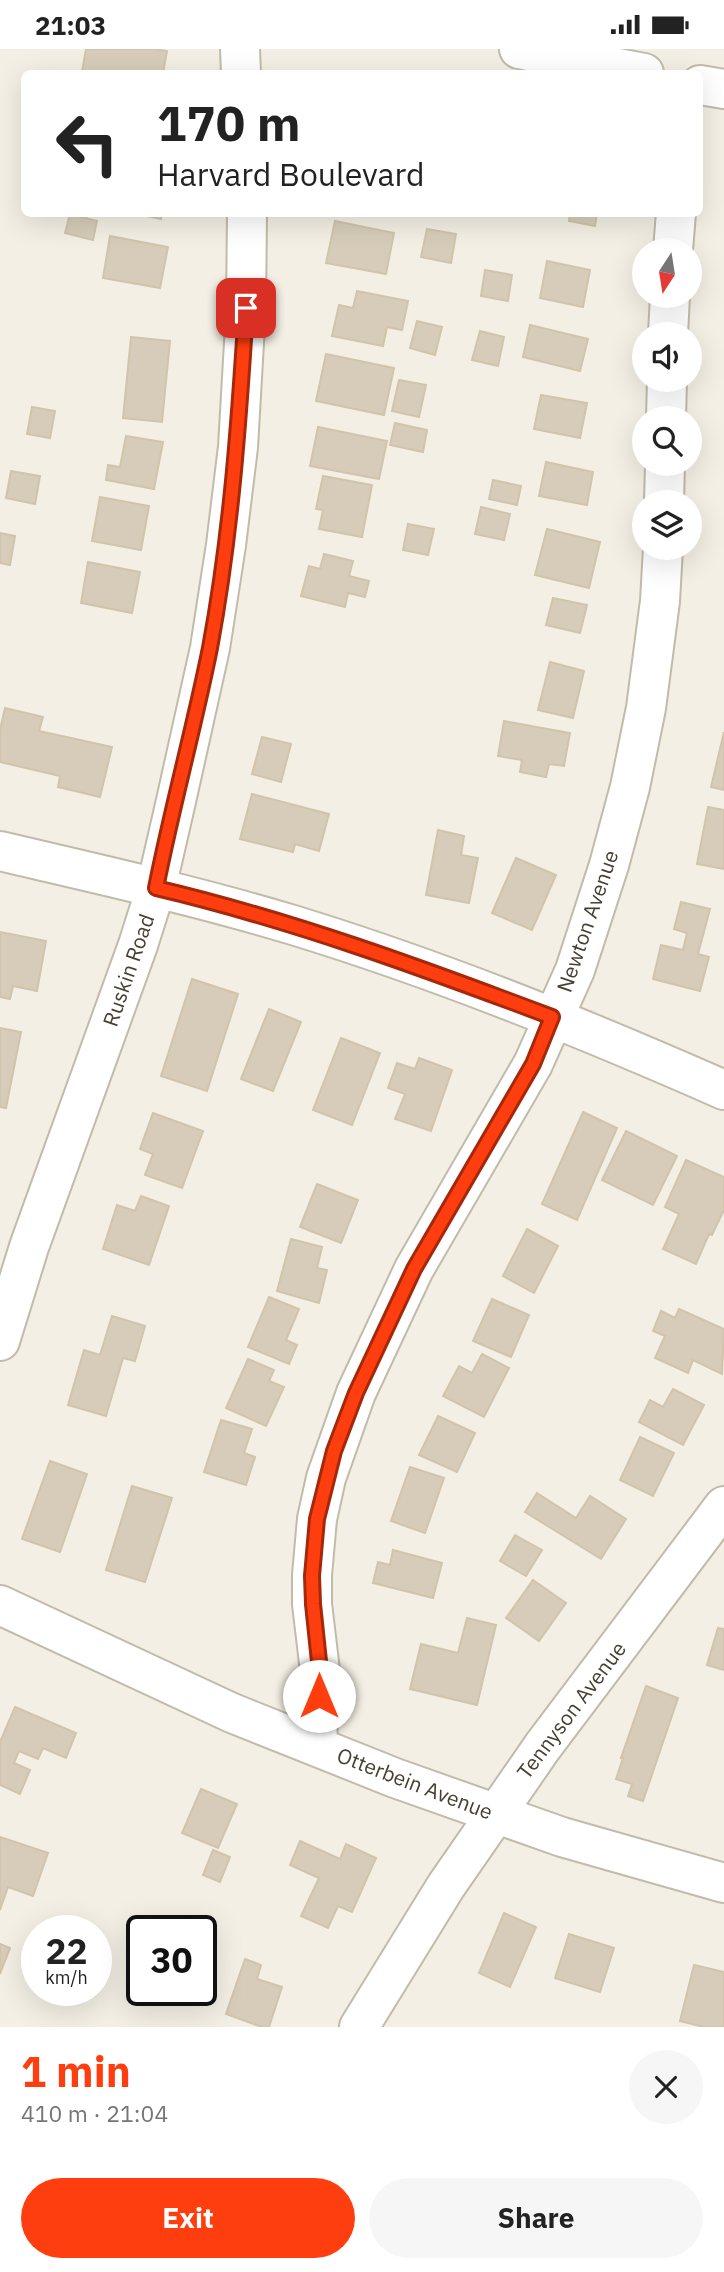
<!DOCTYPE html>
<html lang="en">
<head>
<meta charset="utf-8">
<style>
  body { margin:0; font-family:"IBM Plex Sans",sans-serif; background:#f6f6f6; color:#222; height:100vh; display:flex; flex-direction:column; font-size:26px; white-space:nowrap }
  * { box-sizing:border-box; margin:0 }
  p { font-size:23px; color:#767676 }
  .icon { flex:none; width:38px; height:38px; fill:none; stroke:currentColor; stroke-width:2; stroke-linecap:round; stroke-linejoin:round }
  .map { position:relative; height:1978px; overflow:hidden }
  .sheet { display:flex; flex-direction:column; background:#fff; flex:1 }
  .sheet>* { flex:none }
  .guide { position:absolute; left:21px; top:21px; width:682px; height:147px; border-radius:10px; box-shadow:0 7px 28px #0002; background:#fff; color:#222; overflow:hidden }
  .needle { width:46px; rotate:192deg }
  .buttons { position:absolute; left:632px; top:189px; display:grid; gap:14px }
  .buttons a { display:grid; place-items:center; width:70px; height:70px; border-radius:50%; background:#fff; box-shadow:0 7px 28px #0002; font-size:35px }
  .speed { position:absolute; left:21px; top:1866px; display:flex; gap:14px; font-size:35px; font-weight:700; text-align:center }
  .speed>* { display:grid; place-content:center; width:91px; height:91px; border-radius:50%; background:#fff; box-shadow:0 7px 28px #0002; line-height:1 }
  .speed small { font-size:18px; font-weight:400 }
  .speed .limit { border:4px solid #111; border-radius:10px; background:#fff; color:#111 }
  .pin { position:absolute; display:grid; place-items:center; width:60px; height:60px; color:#fff; margin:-30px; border-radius:14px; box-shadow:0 4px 10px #0006 }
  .me { position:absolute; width:77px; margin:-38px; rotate:0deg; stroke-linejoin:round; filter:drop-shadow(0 0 5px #0008) }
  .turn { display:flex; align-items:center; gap:24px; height:147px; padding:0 21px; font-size:32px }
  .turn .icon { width:91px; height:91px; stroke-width:2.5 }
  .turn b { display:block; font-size:49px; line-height:60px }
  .round { display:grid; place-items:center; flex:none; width:74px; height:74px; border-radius:37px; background:#f6f6f6 }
  .summary { display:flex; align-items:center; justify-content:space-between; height:119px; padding:0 21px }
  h1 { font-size:42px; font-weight:700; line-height:52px; color:#ff3e0f }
  .button { display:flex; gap:14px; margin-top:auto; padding:14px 21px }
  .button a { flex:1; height:80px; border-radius:42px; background:#ff3e0f; color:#fff; font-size:28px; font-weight:700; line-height:80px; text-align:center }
  .button a+a { background:#f6f6f6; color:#222 }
  .status { display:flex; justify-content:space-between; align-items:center; height:49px; padding:0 35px; background:#fff; direction:ltr }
  .status svg { height:19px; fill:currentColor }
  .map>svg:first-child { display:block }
  .building { fill:#d6ccb9; stroke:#d1c4ab; stroke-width:2 }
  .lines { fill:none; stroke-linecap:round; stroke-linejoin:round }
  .minor-casing { stroke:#c2bba9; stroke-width:42 }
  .minor { stroke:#fff; stroke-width:38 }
  .route-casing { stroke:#a6280a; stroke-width:18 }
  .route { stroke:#ff3e0f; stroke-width:12 }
  .labels { text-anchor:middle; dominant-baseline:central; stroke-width:5; stroke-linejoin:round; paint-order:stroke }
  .street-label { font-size:21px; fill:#464033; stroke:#fff }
</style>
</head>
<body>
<div class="status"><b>21:03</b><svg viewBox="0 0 49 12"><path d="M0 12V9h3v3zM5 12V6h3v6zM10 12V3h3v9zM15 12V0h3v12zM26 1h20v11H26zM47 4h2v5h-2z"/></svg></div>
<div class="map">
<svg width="724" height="1978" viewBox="0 0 724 1978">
  <rect width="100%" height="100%" fill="#f3efe4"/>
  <!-- building -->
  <path class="building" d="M 86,0 L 156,0 L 167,2 L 163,24 L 90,24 L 82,23 Z
    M 134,164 L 162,164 L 161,170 Z
    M 570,164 L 597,164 L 595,177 L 569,172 Z
    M 70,165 L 97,172 L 93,191 L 65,184 Z
    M 335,172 L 394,184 L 386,225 L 326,214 Z
    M 427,180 L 456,185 L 451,214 L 421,208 Z
    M 110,187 L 168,198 L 160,239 L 103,229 Z
    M 547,212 L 590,221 L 583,258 L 540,249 Z
    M 485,221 L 512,226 L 508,252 L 481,247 Z
    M 357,242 L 408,252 L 402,281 L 387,278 L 383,297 L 332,287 L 339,256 L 353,259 Z
    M 417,272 L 442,278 L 435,306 L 410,299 Z
    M 530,276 L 588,290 L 580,322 L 523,308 Z
    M 480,282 L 504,288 L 498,317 L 472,311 Z
    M 131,288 L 170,292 L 162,373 L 123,369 Z
    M 326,305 L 394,319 L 384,366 L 316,352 Z
    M 399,331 L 426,336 L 419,368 L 392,362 Z
    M 541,346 L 587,354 L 580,389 L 534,380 Z
    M 32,358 L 55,362 L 50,389 L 27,385 Z
    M 395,374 L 427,381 L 423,403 L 390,396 Z
    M 318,378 L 387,392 L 379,430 L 310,417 Z
    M 126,387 L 163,393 L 154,440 L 106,431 L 108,416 L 120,418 Z
    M 546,413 L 593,423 L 587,456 L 539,447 Z
    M 11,422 L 40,427 L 35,455 L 6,449 Z
    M 323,427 L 372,436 L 362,488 L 319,480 L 323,461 L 316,460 Z
    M 493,431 L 521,437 L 517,456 L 489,450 Z
    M 100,448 L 149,457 L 141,501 L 92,492 Z
    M 481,458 L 510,465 L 504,491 L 475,485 Z
    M 408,475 L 434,480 L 428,506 L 403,501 Z
    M 547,480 L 600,493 L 589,539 L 535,526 Z
    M 0,484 L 15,487 L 10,516 L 0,514 Z
    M 324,505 L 353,512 L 349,527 L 369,532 L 365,548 L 348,544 L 345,558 L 301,547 L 309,517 L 320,520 Z
    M 88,513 L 140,523 L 132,564 L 81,554 Z
    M 553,549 L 587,556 L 580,584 L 546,576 Z
    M 550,613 L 584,622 L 573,669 L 538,661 Z
    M 5,659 L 43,668 L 39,682 L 112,698 L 100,748 L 58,738 L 60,727 L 0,713 L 0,681 Z
    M 504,672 L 570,684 L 564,717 L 549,715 L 546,728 L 520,723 L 522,711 L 498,707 Z
    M 724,683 L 724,741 L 711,738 Z
    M 262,688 L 291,695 L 281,733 L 252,725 Z
    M 252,745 L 329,765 L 319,802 L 295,795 L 293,803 L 240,790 Z
    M 708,758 L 724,761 L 724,820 L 697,815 Z
    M 438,781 L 464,787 L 461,806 L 478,809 L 469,854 L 426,846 Z
    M 516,809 L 556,826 L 532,881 L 492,864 Z
    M 681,853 L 710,860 L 698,905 L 709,908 L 700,942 L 653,930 L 661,896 L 683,901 L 687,884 L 674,880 Z
    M 0,883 L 46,892 L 37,942 L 13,937 L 10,950 L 0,948 Z
    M 192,930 L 238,945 L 207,1042 L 161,1027 Z
    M 269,960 L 301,973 L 273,1042 L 241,1030 Z
    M 0,979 L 21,983 L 6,1059 L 0,1058 Z
    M 341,989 L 380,1004 L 352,1076 L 313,1061 Z
    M 419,1009 L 452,1021 L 431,1082 L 395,1070 L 405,1045 L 388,1039 L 397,1014 L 415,1020 Z
    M 583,1063 L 617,1079 L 577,1171 L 542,1155 Z
    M 153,1064 L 203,1082 L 182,1139 L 145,1126 L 153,1105 L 140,1100 Z
    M 626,1082 L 677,1107 L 653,1156 L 602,1131 Z
    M 686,1111 L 724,1128 L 724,1161 L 712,1186 L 709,1185 L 696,1215 L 663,1200 L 679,1165 L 665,1158 Z
    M 317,1135 L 358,1151 L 341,1194 L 300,1178 Z
    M 141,1147 L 169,1157 L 149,1216 L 103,1200 L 117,1156 L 135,1162 Z
    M 527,1180 L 558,1197 L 534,1244 L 503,1227 Z
    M 291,1190 L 322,1198 L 317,1219 L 327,1221 L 319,1254 L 277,1242 Z
    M 269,1248 L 299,1260 L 286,1291 L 297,1296 L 289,1315 L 248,1298 Z
    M 492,1250 L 529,1266 L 511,1308 L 473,1292 Z
    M 679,1260 L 724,1280 L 722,1325 L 693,1311 L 688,1324 L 655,1309 L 665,1287 L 653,1282 L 661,1262 L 675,1269 Z
    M 112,1267 L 145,1277 L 135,1312 L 123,1309 L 106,1367 L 68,1356 L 84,1301 L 100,1306 Z
    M 482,1305 L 509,1319 L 484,1368 L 443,1347 L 459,1317 L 472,1324 Z
    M 248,1310 L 274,1321 L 269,1332 L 284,1338 L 266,1377 L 226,1359 Z
    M 673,1340 L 704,1356 L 683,1396 L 639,1373 L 650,1351 L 663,1358 Z
    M 438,1367 L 475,1384 L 457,1423 L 419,1406 Z
    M 221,1371 L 252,1380 L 244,1404 L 255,1408 L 246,1436 L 204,1423 Z
    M 640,1388 L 674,1404 L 653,1447 L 620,1431 Z
    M 50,1412 L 87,1425 L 60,1503 L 22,1490 Z
    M 410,1418 L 444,1429 L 425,1484 L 391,1472 Z
    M 132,1437 L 172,1449 L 145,1533 L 106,1521 Z
    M 537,1444 L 576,1469 L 590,1447 L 626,1470 L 601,1510 L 525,1463 Z
    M 515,1486 L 542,1501 L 526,1527 L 500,1512 Z
    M 393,1501 L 442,1514 L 433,1549 L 373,1534 L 378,1513 L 390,1516 Z
    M 533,1531 L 566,1554 L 539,1592 L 506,1569 Z
    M 467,1569 L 496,1576 L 477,1656 L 410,1640 L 421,1595 L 458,1604 Z
    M 718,1579 L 724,1580 L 724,1621 L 707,1616 Z
    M 646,1637 L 678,1649 L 643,1752 L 628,1747 L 632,1735 L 616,1730 L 623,1709 L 621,1709 Z
    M 15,1658 L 76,1684 L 66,1709 L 43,1699 L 38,1710 L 19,1702 L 14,1714 L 30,1721 L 20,1745 L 0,1736 L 0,1693 Z
    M 201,1740 L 237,1755 L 218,1799 L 182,1784 Z
    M 0,1788 L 48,1804 L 33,1847 L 8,1838 L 0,1861 Z
    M 300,1792 L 340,1810 L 346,1795 L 376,1809 L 352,1863 L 338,1857 L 328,1879 L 301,1867 L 319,1829 L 290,1816 Z
    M 213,1801 L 230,1808 L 220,1833 L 203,1826 Z
    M 504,1864 L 536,1878 L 510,1938 L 479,1924 Z
    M 569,1885 L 614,1899 L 600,1943 L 555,1929 Z
    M 0,1895 L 10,1899 L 0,1925 Z
    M 245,1910 L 261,1916 L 257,1930 L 282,1938 L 269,1978 L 262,1978 L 226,1965 Z
    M 694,1916 L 724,1923 L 724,1978 L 704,1978 L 680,1972 Z"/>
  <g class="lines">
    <!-- minor casing -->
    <g class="minor-casing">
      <path id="minor" d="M 240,0 L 241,24
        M 519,0 L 644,24
        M 700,36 L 724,40
        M 673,201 L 676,164
        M 668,285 L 670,247
        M 666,369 L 667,331
        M 664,453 L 665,415
        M 0,802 C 98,825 197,847 293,876 C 440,921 583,979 724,1041
        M 0,1292 L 29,1198 L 138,896 L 156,839 L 176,752 L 210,599 L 226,496 L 238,398 L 246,259 L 247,164
        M 0,1556 L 232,1664 L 395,1729 L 562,1788 L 724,1834
        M 317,1697 L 320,1622 L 312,1555 L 312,1526 L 317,1470 L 326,1429 L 356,1344 L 414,1220 L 533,1015 L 575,921 L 609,816 L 630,738 L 646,659 L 660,552 L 663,499
        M 359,1978 L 446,1837 L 543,1697 L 724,1457"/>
    </g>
    <!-- minor -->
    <use href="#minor" class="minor"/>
  </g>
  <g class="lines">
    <!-- route casing -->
    <g class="route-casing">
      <path id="route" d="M 246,259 C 239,373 231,486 210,599 C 194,679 172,758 156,839 C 292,871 422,919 552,968 L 533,1015 L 414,1220 L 356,1344 L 334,1402 L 317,1470 L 312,1527 L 313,1555 L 320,1622 L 319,1647"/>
    </g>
    <!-- route -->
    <use href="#route" class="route"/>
  </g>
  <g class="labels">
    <!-- street labels -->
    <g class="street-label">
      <text transform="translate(587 872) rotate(-71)">Newton Avenue</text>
      <text transform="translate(128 921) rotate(-71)">Ruskin Road</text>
      <text transform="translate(571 1661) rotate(-53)">Tennyson Avenue</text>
      <text transform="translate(415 1734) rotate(21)">Otterbein Avenue</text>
    </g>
  </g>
</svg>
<div class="buttons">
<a><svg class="needle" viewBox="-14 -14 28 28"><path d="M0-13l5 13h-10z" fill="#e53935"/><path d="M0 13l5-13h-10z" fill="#767676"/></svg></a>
<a><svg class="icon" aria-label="sound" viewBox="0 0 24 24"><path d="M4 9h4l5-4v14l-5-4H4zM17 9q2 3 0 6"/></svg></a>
<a><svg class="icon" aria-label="search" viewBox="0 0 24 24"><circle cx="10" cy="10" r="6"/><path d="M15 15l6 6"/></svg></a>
<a><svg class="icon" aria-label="layers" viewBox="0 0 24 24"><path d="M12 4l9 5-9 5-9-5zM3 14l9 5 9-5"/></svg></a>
</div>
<div class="speed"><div>22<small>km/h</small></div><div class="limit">30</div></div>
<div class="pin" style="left:246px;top:259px;background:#d93025"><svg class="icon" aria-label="arrive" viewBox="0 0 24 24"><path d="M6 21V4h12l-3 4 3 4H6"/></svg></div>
<svg class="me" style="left:319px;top:1647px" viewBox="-20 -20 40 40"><circle r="19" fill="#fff"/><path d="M0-13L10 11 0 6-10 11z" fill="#ff3e0f"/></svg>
<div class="guide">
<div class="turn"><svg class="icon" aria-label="left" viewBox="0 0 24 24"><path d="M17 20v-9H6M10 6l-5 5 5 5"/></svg><div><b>170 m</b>Harvard Boulevard</div></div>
</div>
</div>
<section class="sheet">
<div class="summary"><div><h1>1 min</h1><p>410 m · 21:04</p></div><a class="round"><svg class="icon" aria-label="close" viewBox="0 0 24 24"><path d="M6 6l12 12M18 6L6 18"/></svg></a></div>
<div class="button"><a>Exit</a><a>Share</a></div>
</section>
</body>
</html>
